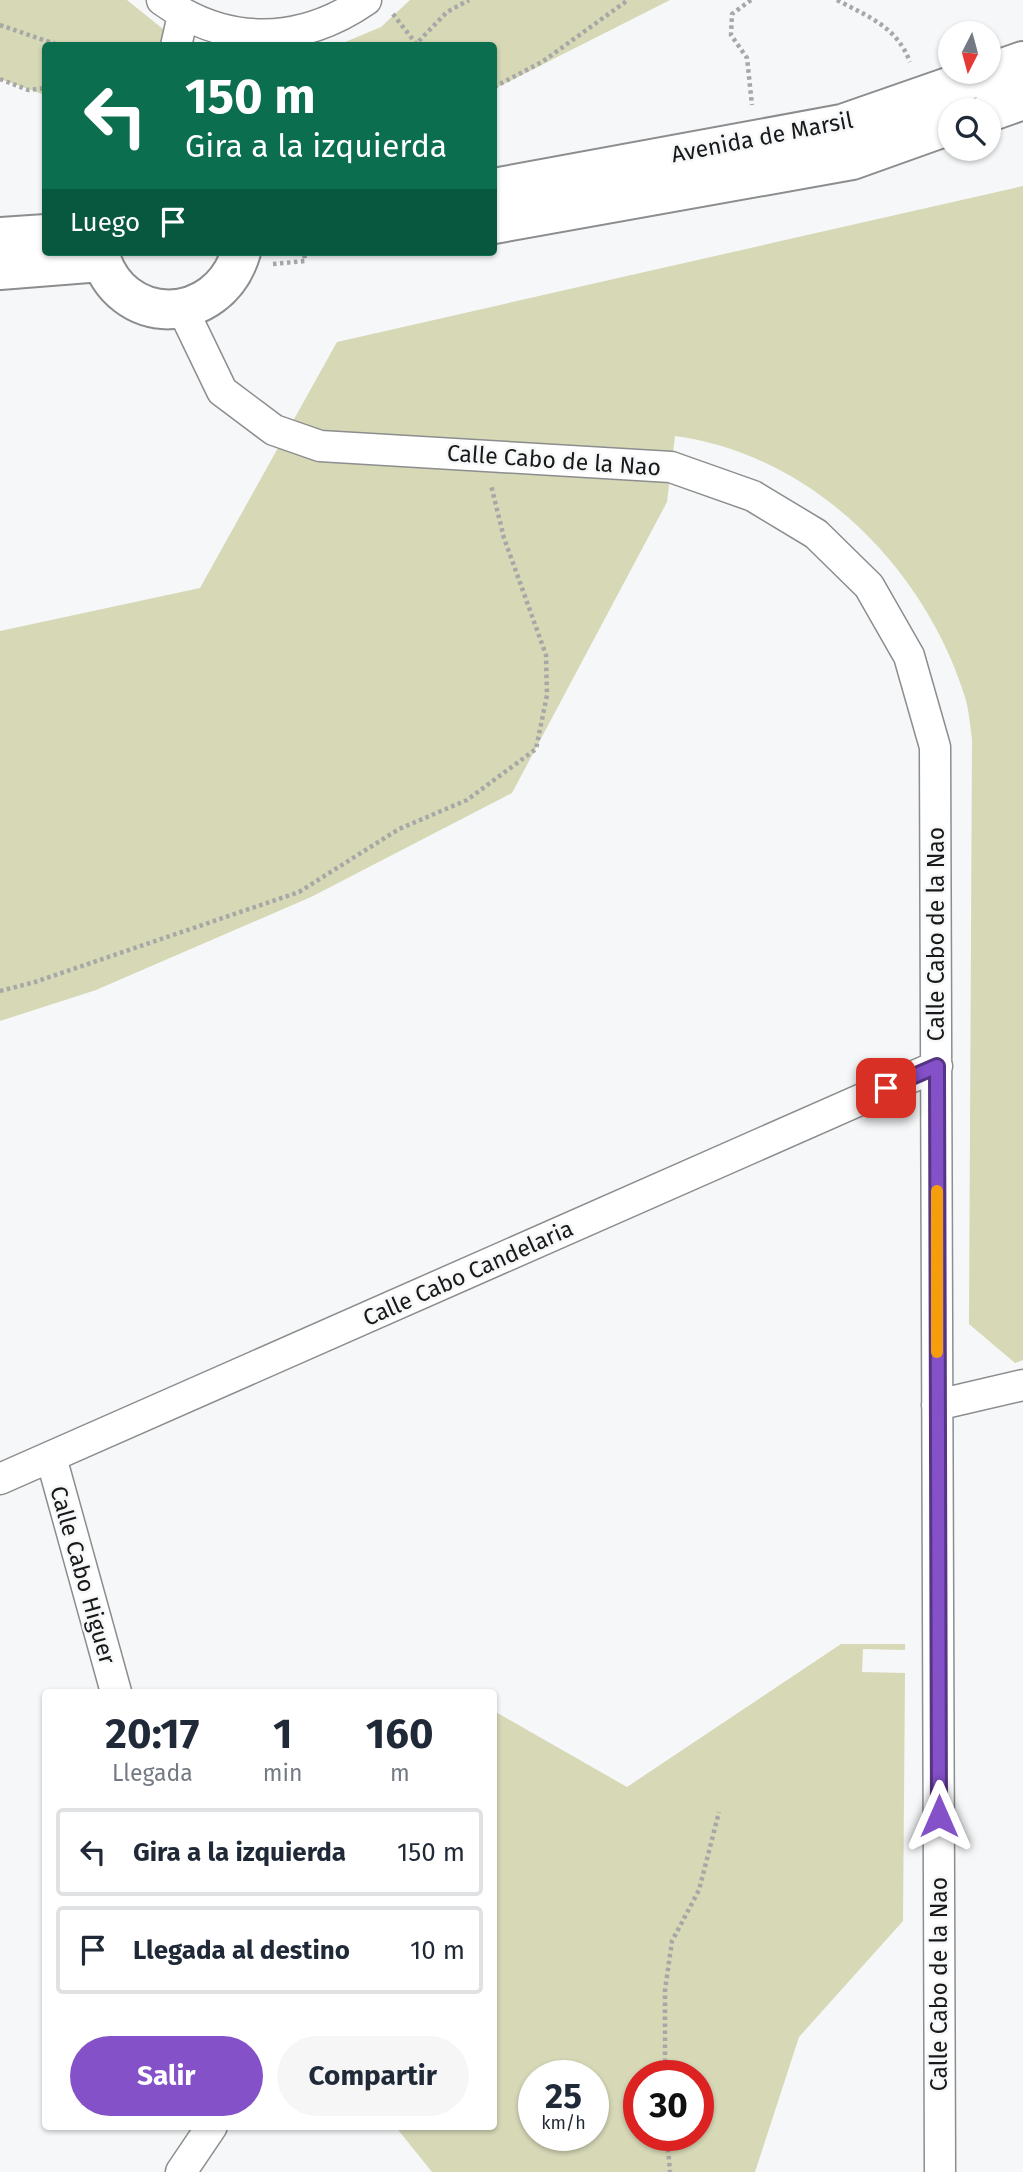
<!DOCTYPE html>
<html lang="es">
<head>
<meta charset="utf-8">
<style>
  body { margin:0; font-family:"Fira Sans",sans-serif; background:#f6f6f7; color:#1f2937; height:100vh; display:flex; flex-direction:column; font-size:26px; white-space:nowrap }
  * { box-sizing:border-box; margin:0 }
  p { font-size:23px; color:#747a83 }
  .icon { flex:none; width:38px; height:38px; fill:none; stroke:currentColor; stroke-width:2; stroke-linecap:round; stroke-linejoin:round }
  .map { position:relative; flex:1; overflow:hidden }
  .sheet { position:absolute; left:42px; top:1689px; width:455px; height:441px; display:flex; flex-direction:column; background:#fff; border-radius:7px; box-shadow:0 2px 5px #0004 }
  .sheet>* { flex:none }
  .hud { position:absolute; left:42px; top:42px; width:455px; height:214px; border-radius:7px; box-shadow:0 2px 5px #0004; background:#0b6e4f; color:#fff; overflow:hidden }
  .needle { width:46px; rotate:186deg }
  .fabs { position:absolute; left:938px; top:21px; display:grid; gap:14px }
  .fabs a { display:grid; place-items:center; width:63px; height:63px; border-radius:50%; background:#fff; box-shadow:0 2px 5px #0004; font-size:35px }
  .speed { position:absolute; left:518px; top:2060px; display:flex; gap:14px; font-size:35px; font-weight:700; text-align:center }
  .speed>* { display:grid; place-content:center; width:91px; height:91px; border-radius:50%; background:#fff; box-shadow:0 2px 5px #0004; line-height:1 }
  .speed small { font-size:18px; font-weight:400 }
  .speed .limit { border:10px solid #d22; background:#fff; color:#111 }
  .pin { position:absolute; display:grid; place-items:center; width:60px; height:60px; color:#fff; margin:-30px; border-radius:14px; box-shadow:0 4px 10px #0006 }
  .me { position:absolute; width:77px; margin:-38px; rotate:0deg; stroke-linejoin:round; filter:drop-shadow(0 0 5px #0008) }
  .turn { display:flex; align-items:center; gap:24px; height:147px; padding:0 28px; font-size:32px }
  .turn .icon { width:91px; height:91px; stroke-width:2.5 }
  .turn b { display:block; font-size:49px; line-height:60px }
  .then { display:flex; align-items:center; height:66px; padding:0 28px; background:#0003; gap:14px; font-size:26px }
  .eta { display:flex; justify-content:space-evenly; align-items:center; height:119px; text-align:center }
  .eta b { font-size:42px; font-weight:700; line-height:49px }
  .button { display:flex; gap:14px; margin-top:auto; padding:14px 28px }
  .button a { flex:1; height:80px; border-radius:42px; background:#8451c9; color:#fff; font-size:28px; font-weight:700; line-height:80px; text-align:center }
  .button a+a { background:#f6f6f7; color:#1f2937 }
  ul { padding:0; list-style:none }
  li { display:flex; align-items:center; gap:21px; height:88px; margin:0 14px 10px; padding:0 14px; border:4px solid #e0e1e3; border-radius:7px }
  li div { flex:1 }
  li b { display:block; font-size:26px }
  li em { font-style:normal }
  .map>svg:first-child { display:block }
  .green { fill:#d6d8b6; fill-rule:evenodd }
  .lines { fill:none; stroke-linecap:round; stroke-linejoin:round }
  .street-casing { stroke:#8c8d8e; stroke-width:33 }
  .secondary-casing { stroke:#8c8d8e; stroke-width:42 }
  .path { stroke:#a6a7a7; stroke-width:4.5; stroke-dasharray:3.5 3.5; stroke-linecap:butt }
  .street { stroke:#fff; stroke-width:30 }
  .secondary { stroke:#fff; stroke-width:38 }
  .route-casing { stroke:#563583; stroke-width:18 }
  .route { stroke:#8451c9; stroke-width:12 }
  .slow { stroke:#f59e0b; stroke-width:12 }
  .labels { text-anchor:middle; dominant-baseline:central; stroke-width:5; stroke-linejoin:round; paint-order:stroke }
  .street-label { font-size:23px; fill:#181818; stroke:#f6f7f8 }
</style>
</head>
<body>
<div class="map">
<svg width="1023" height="2172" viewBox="0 0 1023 2172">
  <rect width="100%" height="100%" fill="#f6f7f8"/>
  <!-- green -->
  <path class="green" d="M 0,0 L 127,0 L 168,33 L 193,45 L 46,46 L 45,95 L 0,79 Z
    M 410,0 L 670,0 L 494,89 L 494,46 L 338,45 L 381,27 Z
    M 1023,186 L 1023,1360 L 1015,1363 L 969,1324 L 972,739 C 970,725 969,710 965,697 C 925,568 812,454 675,436 L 667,502 L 512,793 L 311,897 L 96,990 L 0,1021 L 0,631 L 200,588 L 337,342 Z
    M 841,1644 L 905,1644 L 905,1650 L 863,1649 L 862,1672 L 905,1673 L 903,1921 L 799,2037 L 755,2172 L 432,2172 L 395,2126 L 494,2126 L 494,1711 L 627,1787 ZM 534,2076 L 593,2076 L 593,2135 L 534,2135 ZM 639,2076 L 698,2076 L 698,2135 L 639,2135 Z"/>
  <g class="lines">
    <!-- street casing -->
    <g class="street-casing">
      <path id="street" d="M 162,0 C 227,47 301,45 366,0
        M 176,46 L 183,15
        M 182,308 L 222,391 L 274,430 L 320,446 L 671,467 L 753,496 L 816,534 L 869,586 L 909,656 L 935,747 L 940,2172
        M 937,1405 L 1023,1385
        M 51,1457 L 116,1692
        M 0,1479 L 937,1066
        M 181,2172 L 212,2126"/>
    </g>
    <!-- secondary casing -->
    <g class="secondary-casing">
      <path id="secondary" d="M 989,112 L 1023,100
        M 494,188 L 842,124 L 1023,61
        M 494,224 L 852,160 L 950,125
        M 0,237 L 46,234
        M 99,252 C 119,329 218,328 241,252
        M 0,270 L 101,262"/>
    </g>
    <!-- path -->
    <path class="path" d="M 751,0 L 732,14 L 731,35 L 747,58 L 752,105
      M 837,0 C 869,17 897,27 910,62
      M 393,14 L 418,46
      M 0,25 L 61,46
      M 414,46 L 447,12 L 469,0
      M 0,79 L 28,90 L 46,88
      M 494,87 L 542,62 L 628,0
      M 273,264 L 305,261 L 304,252
      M 0,991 L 35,982 L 299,892 L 399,829 L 467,800 L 536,749 L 547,695 L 546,655 L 504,538 L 491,485
      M 665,2076 L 665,1990 L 672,1941 L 699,1890 L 719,1812
      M 667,2135 L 670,2172"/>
    <!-- street -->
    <use href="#street" class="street"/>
    <!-- secondary -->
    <use href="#secondary" class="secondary"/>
  </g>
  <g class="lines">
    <!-- route casing -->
    <g class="route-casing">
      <path id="route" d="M 886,1088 L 937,1066 L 939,1816"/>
    </g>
    <!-- route -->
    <use href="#route" class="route"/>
    <!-- slow -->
    <path class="slow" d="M 937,1191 L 937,1352"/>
  </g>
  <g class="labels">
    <!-- street labels -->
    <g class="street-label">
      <text transform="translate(762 137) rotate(-11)">Avenida de Marsil</text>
      <text transform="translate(554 460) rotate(4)">Calle Cabo de la Nao</text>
      <text transform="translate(936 934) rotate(-90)">Calle Cabo de la Nao</text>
      <text transform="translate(468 1273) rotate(-24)">Calle Cabo Candelaria</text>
      <text transform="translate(83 1575) rotate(74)">Calle Cabo Higuer</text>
      <text transform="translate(939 1984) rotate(-90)">Calle Cabo de la Nao</text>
    </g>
  </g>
</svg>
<div class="fabs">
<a><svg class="needle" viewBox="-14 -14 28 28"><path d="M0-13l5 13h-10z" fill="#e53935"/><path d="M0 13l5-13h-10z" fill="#747a83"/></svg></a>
<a><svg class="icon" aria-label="search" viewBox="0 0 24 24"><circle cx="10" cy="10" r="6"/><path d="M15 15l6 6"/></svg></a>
</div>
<div class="speed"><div>25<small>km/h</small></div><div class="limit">30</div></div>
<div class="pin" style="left:886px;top:1088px;background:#d93025"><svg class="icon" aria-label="arrive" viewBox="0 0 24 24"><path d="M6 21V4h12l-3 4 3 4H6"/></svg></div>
<svg class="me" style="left:939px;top:1816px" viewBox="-20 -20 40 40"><path d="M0-17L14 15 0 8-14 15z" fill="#8451c9" stroke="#fff" stroke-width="4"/></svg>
<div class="hud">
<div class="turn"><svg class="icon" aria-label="left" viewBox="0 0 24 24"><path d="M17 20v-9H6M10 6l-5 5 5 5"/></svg><div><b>150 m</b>Gira a la izquierda</div></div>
<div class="then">Luego<svg class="icon" aria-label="arrive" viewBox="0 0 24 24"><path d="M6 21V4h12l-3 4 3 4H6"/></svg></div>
</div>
<section class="sheet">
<div class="eta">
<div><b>20:17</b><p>Llegada</p></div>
<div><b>1</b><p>min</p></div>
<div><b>160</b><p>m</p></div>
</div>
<ul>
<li><svg class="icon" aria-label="left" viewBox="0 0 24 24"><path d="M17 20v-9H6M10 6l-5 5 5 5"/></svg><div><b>Gira a la izquierda</b></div><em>150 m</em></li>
<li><svg class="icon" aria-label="arrive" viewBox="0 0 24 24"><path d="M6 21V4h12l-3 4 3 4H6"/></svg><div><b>Llegada al destino</b></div><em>10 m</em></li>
</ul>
<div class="button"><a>Salir</a><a>Compartir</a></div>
</section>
</div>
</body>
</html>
